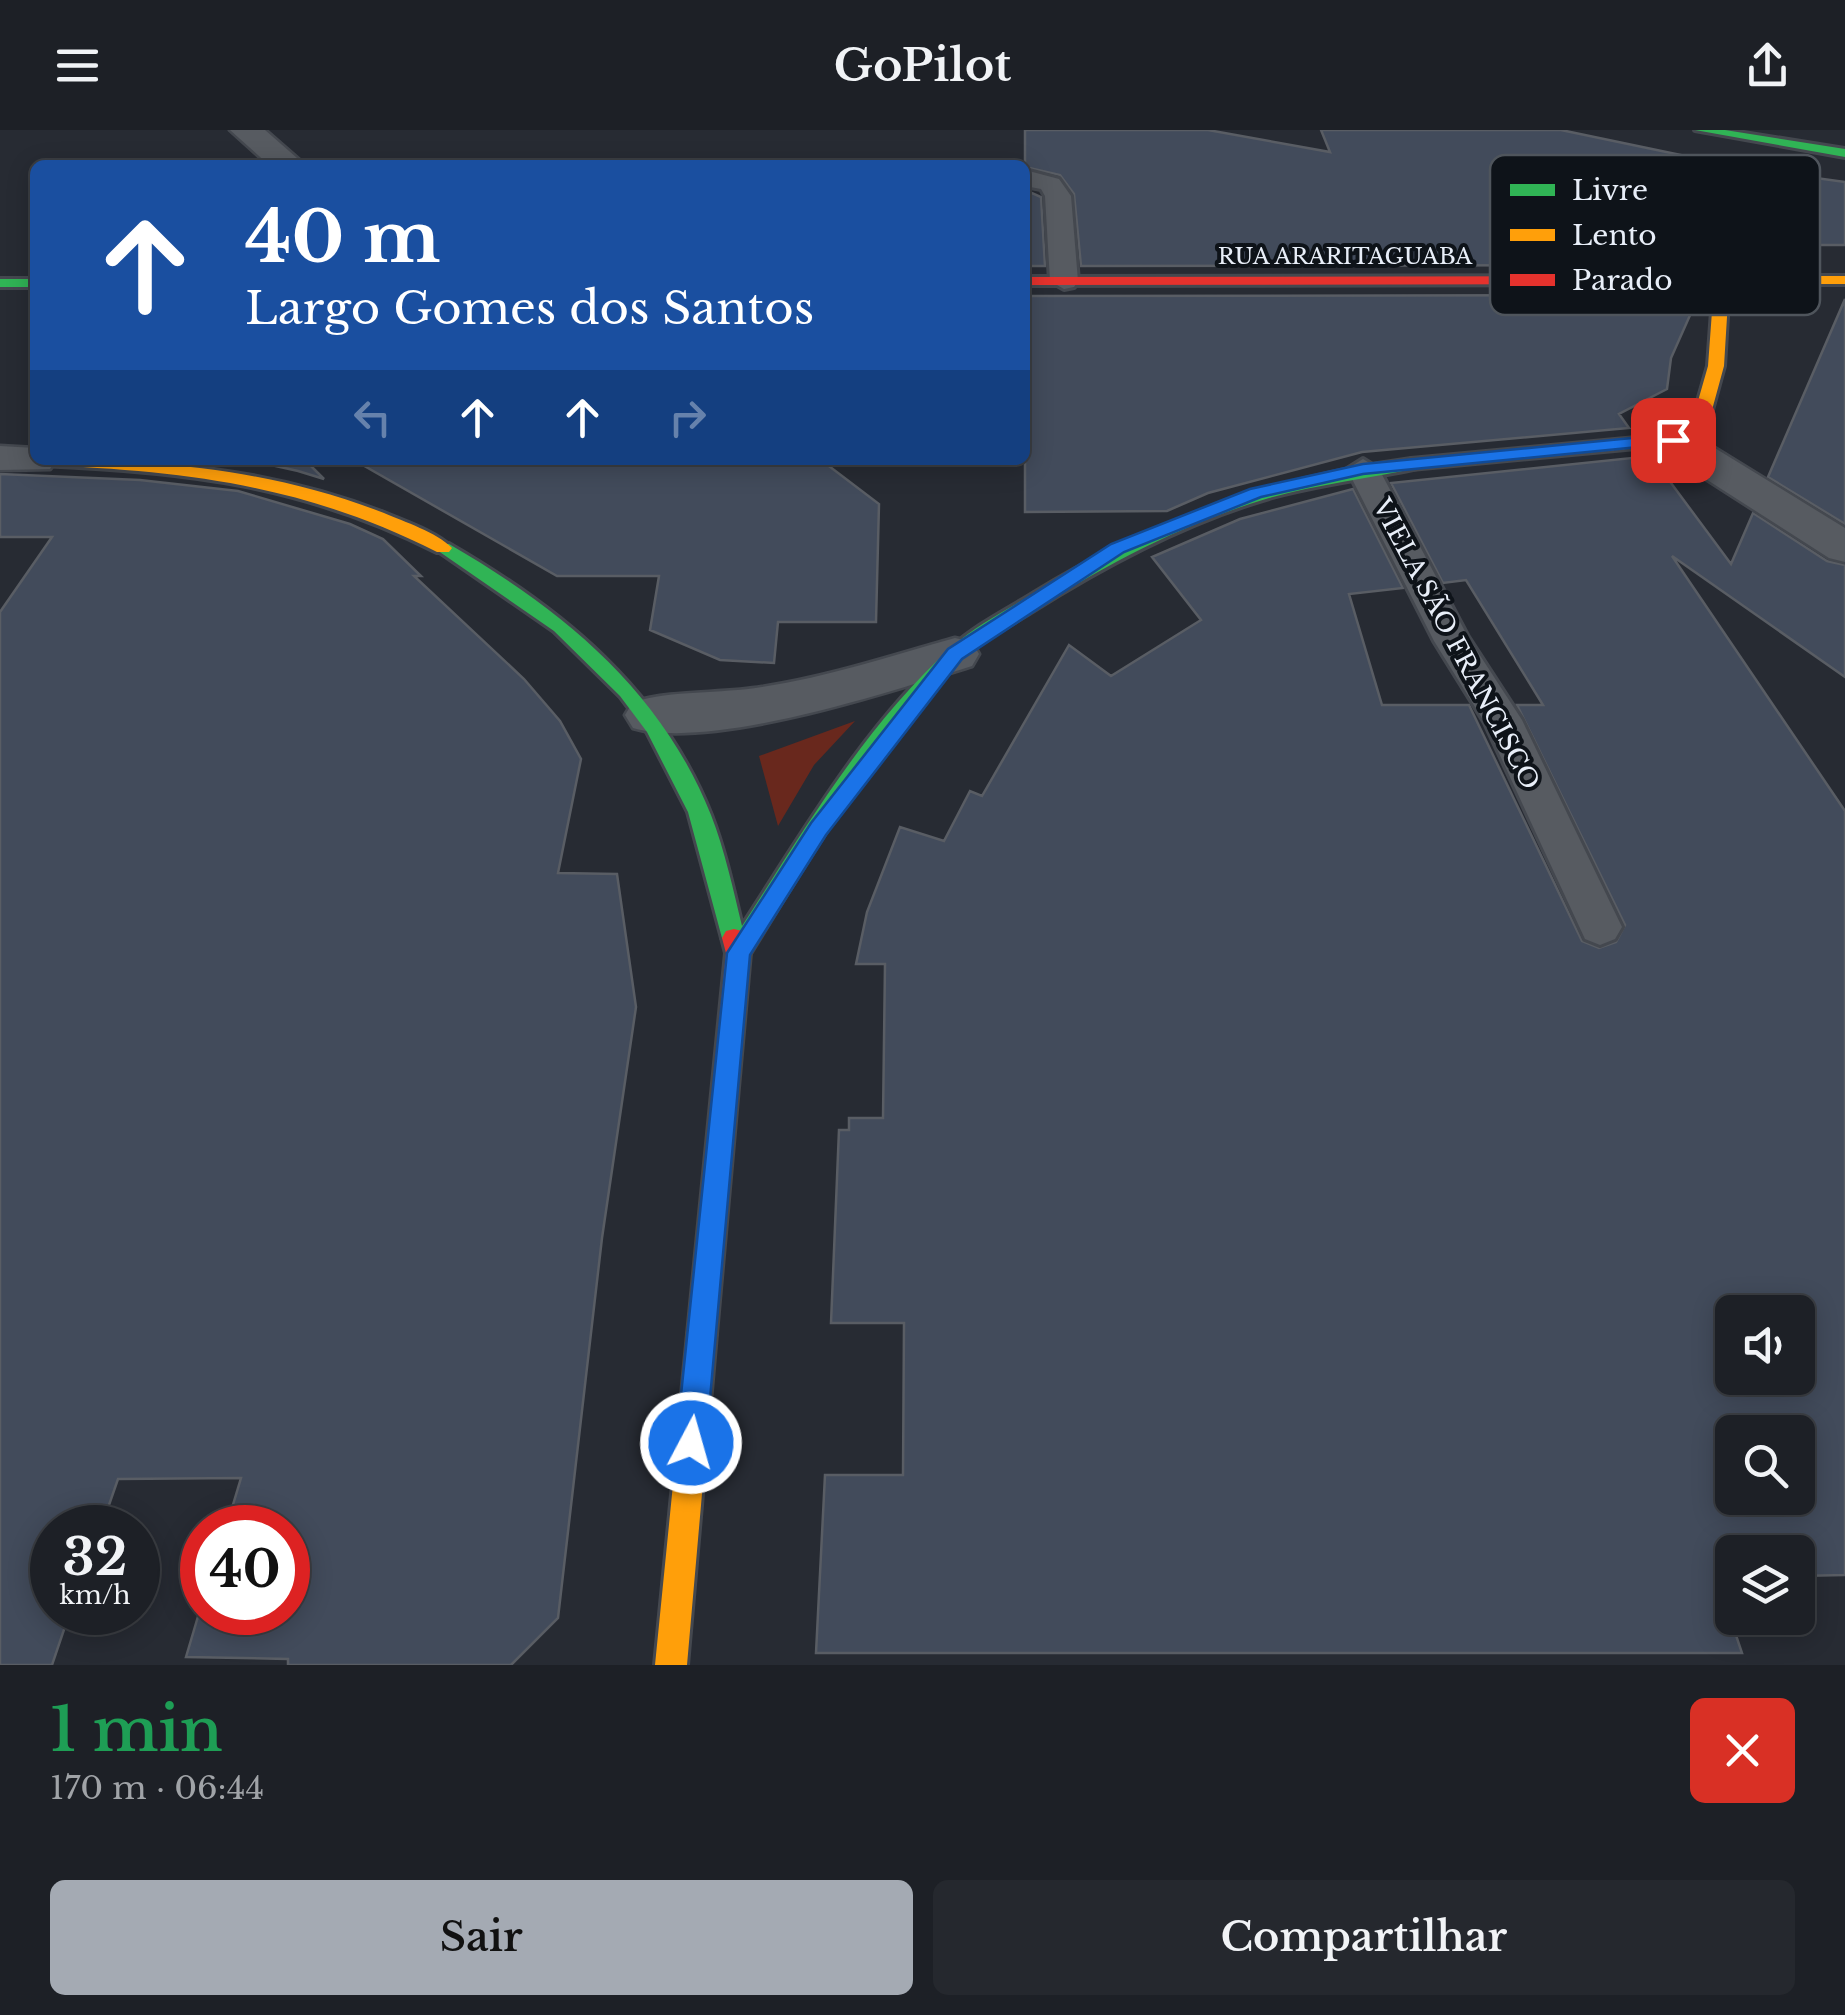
<!DOCTYPE html>
<html lang="pt">
<head>
<meta charset="utf-8">
<style>
  body { margin:0; font-family:"Libre Baskerville",serif; background:#25282e; color:#f1f3f6; height:100vh; display:flex; flex-direction:column; font-size:38px; white-space:nowrap }
  * { box-sizing:border-box; margin:0 }
  p { font-size:32px; color:#a0a3a7 }
  .icon { flex:none; width:55px; height:55px; fill:none; stroke:currentColor; stroke-width:2; stroke-linecap:round; stroke-linejoin:round }
  .map { position:relative; height:1535px; overflow:hidden }
  .sheet { display:flex; flex-direction:column; background:#1d2026; flex:1 }
  .sheet>* { flex:none }
  .hud { position:absolute; left:30px; top:30px; width:1000px; height:305px; border-radius:15px; box-shadow:0 5px 25px #0003,0 0 0 2px #3b3e43; background:#1a4fa0; color:#fff; overflow:hidden }
  .fabs { position:absolute; left:1715px; top:1165px; display:grid; gap:20px }
  .fabs a { display:grid; place-items:center; width:100px; height:100px; border-radius:15px; background:#1d2026; box-shadow:0 5px 25px #0003,0 0 0 2px #3b3e43; font-size:50px }
  .speed { position:absolute; left:30px; top:1375px; display:flex; gap:20px; font-size:50px; font-weight:700; text-align:center }
  .speed>* { display:grid; place-content:center; width:130px; height:130px; border-radius:50%; background:#1d2026; box-shadow:0 5px 25px #0003,0 0 0 2px #3b3e43; line-height:1 }
  .speed small { font-size:25px; font-weight:400 }
  .speed .limit { border:15px solid #d22; background:#fff; color:#111 }
  .pin { position:absolute; display:grid; place-items:center; width:85px; height:85px; color:#fff; margin:-42px; border-radius:20px; box-shadow:0 5px 15px #0006 }
  .me { position:absolute; width:110px; margin:-55px; rotate:6deg; stroke-linejoin:round; filter:drop-shadow(0 0 8px #0008) }
  .turn { display:flex; align-items:center; gap:35px; height:210px; padding:0 50px; font-size:45px }
  .turn .icon { width:130px; height:130px; stroke-width:2.5 }
  .turn b { display:block; font-size:70px; line-height:85px }
  .lanes { display:flex; align-items:center; height:95px; padding:0 50px; background:#0003; justify-content:center; gap:50px; direction:ltr }
  .lanes .off { opacity:.35 }
  .round { display:grid; place-items:center; flex:none; width:105px; height:105px; border-radius:15px; background:#25282e }
  .overview { display:flex; align-items:center; justify-content:space-between; height:170px; padding:0 50px }
  h1 { font-size:60px; font-weight:600; line-height:75px; color:#1e9e55 }
  .primary-button { display:flex; gap:20px; margin-top:auto; padding:20px 50px }
  .primary-button a { flex:1; height:115px; border-radius:15px; background:#a4aab3; color:#111; font-size:40px; font-weight:600; line-height:115px; text-align:center }
  .primary-button a+a { background:#25282e; color:#f1f3f6 }
  header { display:flex; justify-content:space-between; align-items:center; height:130px; padding:0 50px; background:#1d2026; font-size:45px; font-weight:600 }
  .map>svg:first-child { display:block }
  .green { fill:#69281d }
  .building { fill:#424b5b; stroke:#595d64; stroke-width:2.5; fill-rule:evenodd }
  .lines { fill:none; stroke-linecap:round; stroke-linejoin:round }
  .lane-casing { stroke:#44484f; stroke-width:6 }
  .street-casing { stroke:#44484f; stroke-width:5 }
  .fast-casing { stroke:#44484f; stroke-width:6 }
  .slow-casing { stroke:#44484f; stroke-width:6 }
  .jam-casing { stroke:#44484f; stroke-width:6 }
  .lane { fill:#575b61; fill-rule:evenodd }
  .street { fill:#575b61; fill-rule:evenodd }
  .fast { fill:#30b455; fill-rule:evenodd }
  .slow { fill:#ff9f0a; fill-rule:evenodd }
  .jam { fill:#e5322d; fill-rule:evenodd }
  .route { fill:#1a73e8; stroke:#114b97; stroke-width:2.5 }
  .labels { text-anchor:middle; dominant-baseline:central; stroke-width:8; stroke-linejoin:round; paint-order:stroke }
  .far-street-label { font-size:22px; fill:#e8eef8; stroke:#0e1319 }
  .street-label { font-size:25px; fill:#e8eef8; stroke:#0e1319 }
  .key { fill:#0e1319; stroke:#4f555c; stroke-width:2.5 }
  .key-label { font-size:28px; fill:#e8eef8 }
</style>
</head>
<body>
<header><svg class="icon" aria-label="menu" viewBox="0 0 24 24"><path d="M4 6h16M4 12h16M4 18h16"/></svg>GoPilot<svg class="icon" aria-label="share" viewBox="0 0 24 24"><path d="M12 15V3M7 8l5-5 5 5M5 13v7h14v-7"/></svg></header>
<div class="map">
<svg width="1845" height="1535" viewBox="0 0 1845 1535">
  <rect width="100%" height="100%" fill="#272b33"/>
  <!-- green -->
  <path class="green" d="M 855,591 L 814,635 L 778,696 L 759,626 Z"/>
  <!-- building -->
  <path class="building" d="M 1025,0 L 1208,0 L 1330,22 L 1321,0 L 1561,0 L 1743,38 L 1845,52 L 1845,115 L 1723,115 L 1714,135 L 1081,136 L 1074,64 L 1060,45 L 1025,37 Z
    M 1025,60 L 1041,67 L 1045,136 L 1025,136 Z
    M 1699,165 L 1671,228 L 1667,259 L 1619,284 L 1629,298 L 1362,322 L 1208,363 L 1167,381 L 1025,382 L 1025,166 Z
    M 1845,169 L 1845,394 L 1768,347 Z
    M 1651,326 L 1731,434 L 1753,383 L 1827,431 L 1845,435 L 1845,547 L 1672,426 L 1845,681 L 1845,1445 L 1798,1446 L 1798,1422 L 1732,1422 L 1732,1448 L 1717,1449 L 1742,1523 L 816,1523 L 825,1345 L 903,1345 L 904,1193 L 831,1193 L 839,1000 L 849,1000 L 849,988 L 883,988 L 885,834 L 856,834 L 867,782 L 900,697 L 944,711 L 970,661 L 982,666 L 1069,515 L 1111,546 L 1201,490 L 1152,427 L 1240,389 L 1353,359 L 1403,458 L 1349,464 L 1382,575 L 1469,575 L 1582,811 L 1599,818 L 1616,812 L 1625,795 L 1517,575 L 1543,575 L 1466,450 L 1443,453 L 1391,353 ZM 1732,1182 L 1798,1182 L 1798,1248 L 1732,1248 ZM 1732,1302 L 1798,1302 L 1798,1368 L 1732,1368 Z
    M 248,330 L 305,330 L 324,349 L 298,341 Z
    M 354,330 L 821,330 L 879,374 L 876,492 L 778,492 L 774,533 L 720,530 L 650,500 L 659,446 L 557,446 Z
    M 0,344 L 140,350 L 238,361 L 350,394 L 383,409 L 421,446 L 414,446 L 524,549 L 560,591 L 581,629 L 558,743 L 617,744 L 636,877 L 602,1108 L 558,1488 L 511,1535 L 288,1535 L 288,1529 L 186,1527 L 202,1473 L 202,1482 L 288,1482 L 288,1398 L 226,1398 L 241,1348 L 118,1349 L 101,1398 L 52,1398 L 52,1482 L 70,1482 L 52,1535 L 0,1535 L 0,482 L 52,407 L 0,407 Z"/>
  <g class="lines">
    <!-- lane casing -->
    <g class="lane-casing">
      <path id="lane" d="M 1025,40 L 1059,49 L 1071,66 L 1078,151 L 1074,157 L 1064,159 L 1050,151 L 1045,66 L 1041,59 L 1025,56 Z
        M 1363,329 L 1379,339 L 1468,507 L 1522,590 L 1622,797 L 1615,809 L 1600,815 L 1585,809 L 1485,593 L 1434,511 L 1347,339 Z"/>
    </g>
    <!-- street casing -->
    <g class="street-casing">
      <path id="street" d="M 230,0 L 265,0 L 305,35 L 269,35 Z
        M 1673,298 L 1687,301 L 1845,398 L 1845,432 L 1829,428 L 1659,319 L 1653,310 L 1659,301 Z
        M 0,316 L 35,318 L 35,330 L 56,330 L 50,339 L 0,340 Z
        M 955,508 L 972,512 L 979,524 L 972,536 C 892,561 711,621 633,598 L 625,585 L 633,572 C 673,560 720,564 762,557 C 828,547 891,526 955,508 Z"/>
    </g>
    <!-- fast casing -->
    <g class="fast-casing">
      <path id="fast" d="M 1695,0 L 1725,0 L 1845,19 L 1845,27 Z
        M 0,149 L 35,149 L 35,157 L 0,157 Z
        M 1411,329 L 1417,330 L 1417,338 C 1368,349 1318,354 1269,368 C 1184,393 1105,435 1031,482 C 1007,497 982,510 962,529 C 873,616 811,725 746,830 L 730,830 L 726,823 L 730,816 L 722,808 L 688,682 L 647,602 L 620,566 L 554,501 L 434,418 L 437,414 L 449,414 C 563,480 661,560 711,685 C 725,721 733,759 742,796 C 805,699 865,595 952,517 C 976,495 1007,480 1034,463 C 1151,391 1275,347 1411,329 Z"/>
    </g>
    <!-- slow casing -->
    <g class="slow-casing">
      <path id="slow" d="M 1712,146 L 1845,146 L 1845,154 L 1729,154 L 1724,236 L 1712,280 L 1679,314 L 1411,339 L 1402,334 L 1411,329 L 1668,305 L 1696,278 L 1708,236 L 1714,154 L 1705,150 Z
        M 35,326 L 35,330 C 158,330 268,338 384,383 C 405,392 436,402 452,418 L 449,422 L 437,422 C 304,355 187,341 40,335 L 32,330 Z
        M 702,1190 L 712,1194 L 716,1204 L 687,1535 L 655,1535 L 688,1204 L 692,1194 Z"/>
    </g>
    <!-- jam casing -->
    <g class="jam-casing">
      <path id="jam" d="M 1025,147 L 1712,146 L 1719,150 L 1712,154 L 1025,155 Z
        M 734,799 L 742,801 L 750,823 L 716,1204 L 712,1214 L 702,1218 L 692,1214 L 688,1204 L 726,823 L 722,808 L 726,801 Z"/>
    </g>
    <!-- lane -->
    <use href="#lane" class="lane"/>
    <!-- street -->
    <use href="#street" class="street"/>
    <!-- fast -->
    <use href="#fast" class="fast"/>
    <!-- slow -->
    <use href="#slow" class="slow"/>
    <!-- jam -->
    <use href="#jam" class="jam"/>
  </g>
  <!-- route -->
  <path class="route" d="M 1673,304 L 1679,306 L 1679,313 L 1363,344 L 1261,367 L 1124,422 L 962,529 L 826,705 L 750,825 L 706,1313 L 702,1324 L 691,1328 L 680,1324 L 676,1313 L 727,823 L 811,693 L 948,519 L 1111,414 L 1250,359 L 1363,334 Z"/>
  <g class="labels">
    <!-- far-street labels -->
    <g class="far-street-label">
      <text x="1345" y="126">RUA ARARITAGUABA</text>
    </g>
    <!-- street labels -->
    <g class="street-label">
      <text transform="translate(1456 514) rotate(62)">VIELA SÃO FRANCISCO</text>
    </g>
  </g>
  <!-- legend -->
  <rect x="1490" y="25" width="330" height="160" rx="15" class="key"/>
  <rect x="1510" y="54" width="45" height="12" fill="#30b455"/>
  <rect x="1510" y="99" width="45" height="12" fill="#ff9f0a"/>
  <rect x="1510" y="144" width="45" height="12" fill="#e5322d"/>
  <g class="key-label">
    <text x="1572" y="70">Livre</text>
    <text x="1572" y="115">Lento</text>
    <text x="1572" y="160">Parado</text>
  </g>
</svg>
<div class="fabs">
<a><svg class="icon" aria-label="sound" viewBox="0 0 24 24"><path d="M4 9h4l5-4v14l-5-4H4zM17 9q2 3 0 6"/></svg></a>
<a><svg class="icon" aria-label="search" viewBox="0 0 24 24"><circle cx="10" cy="10" r="6"/><path d="M15 15l6 6"/></svg></a>
<a><svg class="icon" aria-label="layers" viewBox="0 0 24 24"><path d="M12 4l9 5-9 5-9-5zM3 14l9 5 9-5"/></svg></a>
</div>
<div class="speed"><div>32<small>km/h</small></div><div class="limit">40</div></div>
<div class="pin" style="left:1673px;top:310px;background:#d93025"><svg class="icon" aria-label="arrive" viewBox="0 0 24 24"><path d="M6 21V4h12l-3 4 3 4H6"/></svg></div>
<svg class="me" style="left:691px;top:1313px" viewBox="-20 -20 40 40"><circle r="17" fill="#1a73e8" stroke="#fff" stroke-width="3"/><path d="M0-11L8 9 0 5-8 9z" fill="#fff"/></svg>
<div class="hud">
<div class="turn"><svg class="icon" aria-label="ahead" viewBox="0 0 24 24"><path d="M12 20V5M6 11l6-6 6 6"/></svg><div><b>40 m</b>Largo Gomes dos Santos</div></div>
<div class="lanes"><svg class="icon off" aria-label="left" viewBox="0 0 24 24"><path d="M17 20v-9H6M10 6l-5 5 5 5"/></svg><svg class="icon" aria-label="ahead" viewBox="0 0 24 24"><path d="M12 20V5M6 11l6-6 6 6"/></svg><svg class="icon" aria-label="ahead" viewBox="0 0 24 24"><path d="M12 20V5M6 11l6-6 6 6"/></svg><svg class="icon off" aria-label="right" viewBox="0 0 24 24"><path d="M7 20v-9h11M14 6l5 5-5 5"/></svg></div>
</div>
</div>
<section class="sheet">
<div class="overview"><div><h1>1 min</h1><p>170 m · 06:44</p></div><a class="round" style="background:#d93025;color:#fff"><svg class="icon" aria-label="close" viewBox="0 0 24 24"><path d="M6 6l12 12M18 6L6 18"/></svg></a></div>
<div class="primary-button"><a>Sair</a><a>Compartilhar</a></div>
</section>
</body>
</html>
